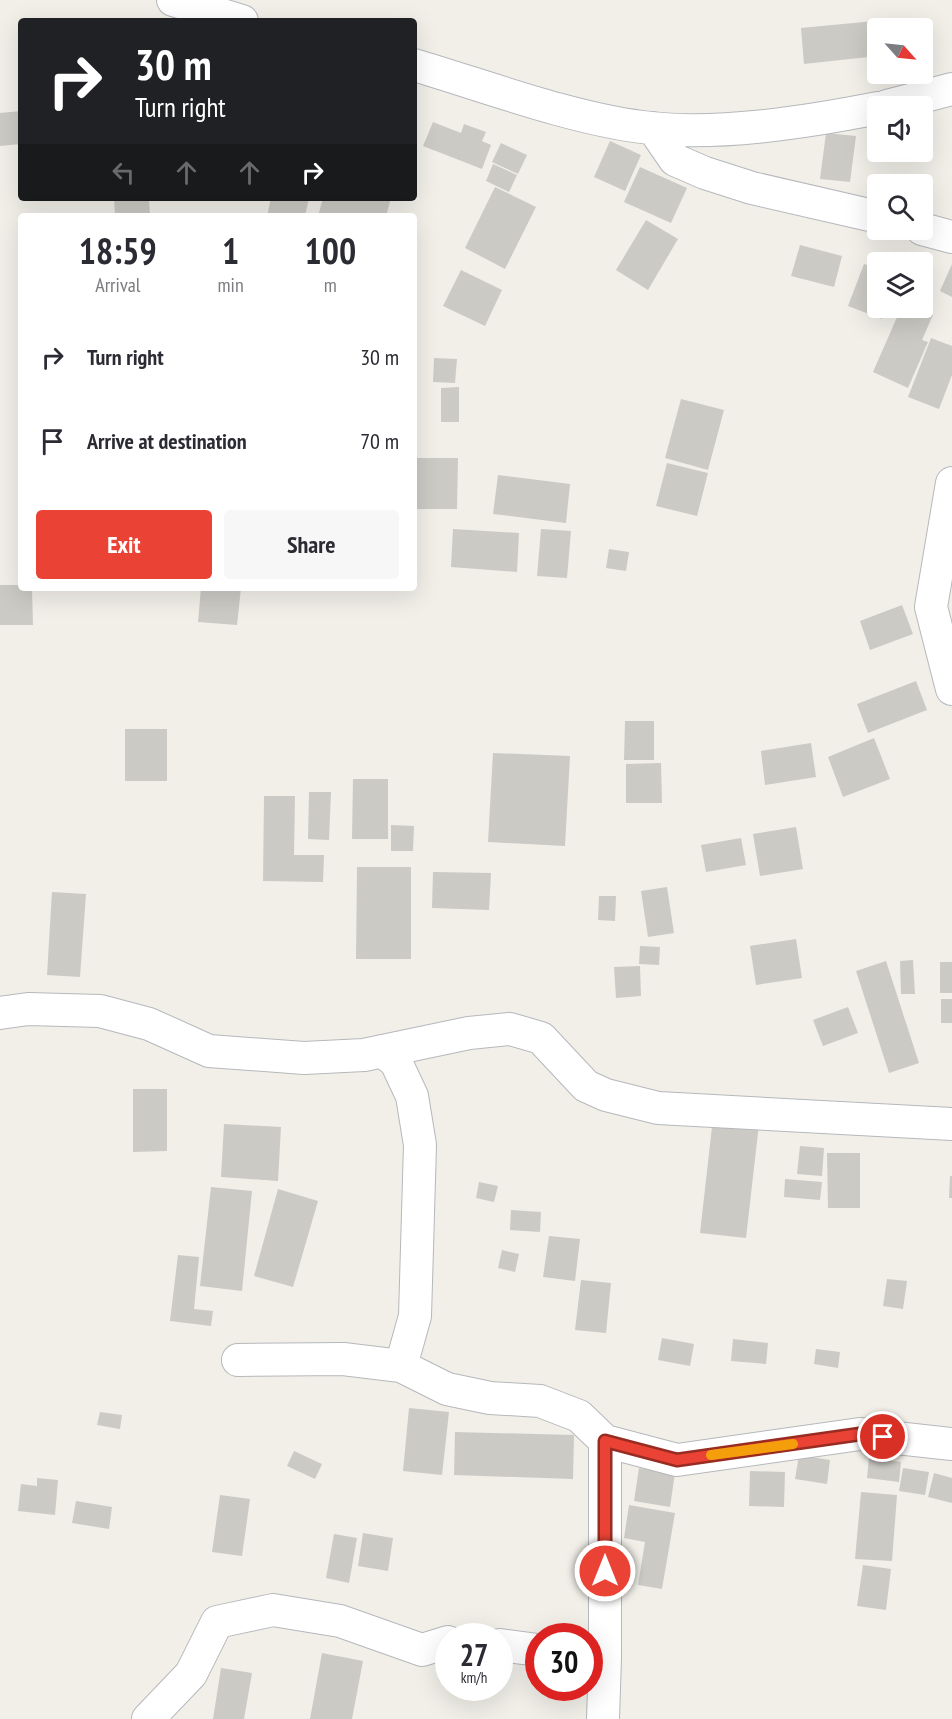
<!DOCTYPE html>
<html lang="en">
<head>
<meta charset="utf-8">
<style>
  body { margin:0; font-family:"PT Sans Narrow",sans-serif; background:#f7f7f7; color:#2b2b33; height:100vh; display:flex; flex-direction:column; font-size:22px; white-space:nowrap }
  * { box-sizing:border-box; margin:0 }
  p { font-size:20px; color:#7c7c81 }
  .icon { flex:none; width:33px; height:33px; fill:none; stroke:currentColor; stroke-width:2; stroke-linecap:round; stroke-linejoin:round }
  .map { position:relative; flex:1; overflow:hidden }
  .side { position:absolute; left:18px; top:213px; width:399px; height:378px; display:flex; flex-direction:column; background:#fff; border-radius:6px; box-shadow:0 6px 24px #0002 }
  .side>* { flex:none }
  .guide { position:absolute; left:18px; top:18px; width:399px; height:183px; border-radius:6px; box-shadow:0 6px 24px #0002; background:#202124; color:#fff; overflow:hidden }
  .needle { width:39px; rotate:117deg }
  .fabs { position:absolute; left:867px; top:18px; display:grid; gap:12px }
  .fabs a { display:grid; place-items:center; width:66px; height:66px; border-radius:6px; background:#fff; box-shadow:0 6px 24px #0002; font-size:30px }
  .speed { position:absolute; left:435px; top:1623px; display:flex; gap:12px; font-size:30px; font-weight:700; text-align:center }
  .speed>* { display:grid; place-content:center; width:78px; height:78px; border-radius:50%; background:#fff; box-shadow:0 6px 24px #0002; line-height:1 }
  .speed small { font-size:15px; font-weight:400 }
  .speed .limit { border:9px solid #d22; background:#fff; color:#111 }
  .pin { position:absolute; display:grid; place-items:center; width:51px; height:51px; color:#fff; margin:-26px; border:3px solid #fff; border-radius:50%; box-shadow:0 2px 6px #0007 }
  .me { position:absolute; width:66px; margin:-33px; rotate:0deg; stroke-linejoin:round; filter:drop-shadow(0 0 4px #0008) }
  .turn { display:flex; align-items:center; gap:21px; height:126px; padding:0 18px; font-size:27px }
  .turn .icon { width:78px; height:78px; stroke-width:2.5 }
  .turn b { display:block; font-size:42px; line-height:51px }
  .lanes { display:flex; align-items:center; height:57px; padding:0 18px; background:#0003; justify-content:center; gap:30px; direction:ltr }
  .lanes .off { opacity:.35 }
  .eta { display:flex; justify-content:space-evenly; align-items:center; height:102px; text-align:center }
  .eta b { font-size:36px; font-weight:600; line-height:42px }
  .button { display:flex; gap:12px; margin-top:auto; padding:12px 18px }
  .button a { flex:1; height:69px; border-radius:6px; background:#ea4335; color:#fff; font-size:24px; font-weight:600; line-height:69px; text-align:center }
  .button a+a { background:#f7f7f7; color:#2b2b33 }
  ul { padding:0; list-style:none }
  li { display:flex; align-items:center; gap:18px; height:84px; padding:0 18px }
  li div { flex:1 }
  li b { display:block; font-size:22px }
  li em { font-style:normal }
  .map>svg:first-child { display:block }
  .building { fill:#cccac5 }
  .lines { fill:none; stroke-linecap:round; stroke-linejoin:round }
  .minor-casing { stroke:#b5b8bc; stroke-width:34 }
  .minor { stroke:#fff; stroke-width:32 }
  .route-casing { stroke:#982c22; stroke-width:15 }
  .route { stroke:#ea4335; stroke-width:10 }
  .slow { stroke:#f59e0b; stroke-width:10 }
</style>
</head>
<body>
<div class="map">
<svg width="952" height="1719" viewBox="0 0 952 1719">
  <rect width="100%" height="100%" fill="#f1efe8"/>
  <!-- building -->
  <path class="building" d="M 874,21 L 878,56 L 804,64 L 801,28 Z
    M 21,111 L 21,144 L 0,146 L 0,113 Z
    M 433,122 L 461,133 L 464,124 L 486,132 L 482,141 L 491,145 L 482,169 L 423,146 Z
    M 826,133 L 856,136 L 850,182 L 820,179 Z
    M 610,141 L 641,155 L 625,191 L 594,177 Z
    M 501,143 L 527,155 L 518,174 L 492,162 Z
    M 493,164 L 517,175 L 509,192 L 486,181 Z
    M 640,167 L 687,188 L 671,223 L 624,202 Z
    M 495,187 L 536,207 L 505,269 L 465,248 Z
    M 114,198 L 149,198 L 150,216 L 115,216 Z
    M 271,198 L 309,198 L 305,216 L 267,216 Z
    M 323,198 L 391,198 L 386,216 L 318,216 Z
    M 646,220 L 678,239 L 648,290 L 616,270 Z
    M 800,245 L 842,256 L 834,287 L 791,276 Z
    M 864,264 L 878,269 L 878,308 L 886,308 L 882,319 L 848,306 Z
    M 952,264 L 952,297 L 940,291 Z
    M 461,270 L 502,290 L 485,326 L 443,306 Z
    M 901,308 L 916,308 L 933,315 L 922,340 L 928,342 L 908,388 L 873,372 Z
    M 931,338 L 952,346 L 952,375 L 939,409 L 908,397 Z
    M 434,358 L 457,359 L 455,383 L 433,382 Z
    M 459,387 L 459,422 L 441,422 L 441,388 Z
    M 681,399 L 724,410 L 708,470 L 665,458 Z
    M 417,458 L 458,458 L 457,509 L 416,509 Z
    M 667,463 L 708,473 L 697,516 L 656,506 Z
    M 498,475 L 570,484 L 566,523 L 493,514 Z
    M 453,529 L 519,533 L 517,572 L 451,567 Z
    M 541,529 L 571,531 L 567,578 L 537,576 Z
    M 609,549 L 629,552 L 626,571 L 606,568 Z
    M 0,585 L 21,585 L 21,588 L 32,588 L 33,625 L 0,625 Z
    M 201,588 L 241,588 L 237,625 L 198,622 Z
    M 902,605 L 913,634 L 870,650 L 860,621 Z
    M 916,681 L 927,710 L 868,733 L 857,704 Z
    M 625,721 L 654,721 L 654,760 L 624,760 Z
    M 125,729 L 167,729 L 167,781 L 125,781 Z
    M 874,738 L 890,779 L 843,797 L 828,757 Z
    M 811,743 L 816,777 L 765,785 L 761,751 Z
    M 493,753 L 570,756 L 565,846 L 488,842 Z
    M 661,763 L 662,803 L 626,803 L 626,764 Z
    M 353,779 L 388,779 L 388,839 L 352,839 Z
    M 309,792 L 331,792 L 329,840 L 308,839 Z
    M 264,796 L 295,796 L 294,855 L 324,855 L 323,882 L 263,881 Z
    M 391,825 L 414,826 L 413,851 L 391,851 Z
    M 796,827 L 803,869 L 760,876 L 753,834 Z
    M 741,838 L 746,865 L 706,872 L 701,845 Z
    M 357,867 L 411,867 L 411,959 L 356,959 Z
    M 433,872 L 491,873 L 489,910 L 432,908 Z
    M 667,887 L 674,933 L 648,937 L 641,891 Z
    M 52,892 L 86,894 L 80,977 L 47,975 Z
    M 599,896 L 616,896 L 615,921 L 598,920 Z
    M 796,939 L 802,978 L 756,985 L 750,946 Z
    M 640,946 L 660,947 L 659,965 L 639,964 Z
    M 913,960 L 915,994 L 901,994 L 900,961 Z
    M 886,961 L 919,1063 L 889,1073 L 856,971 Z
    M 940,962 L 952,962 L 952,993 L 940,993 Z
    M 640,966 L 641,996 L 616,998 L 614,967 Z
    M 941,999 L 952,999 L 952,1023 L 941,1023 Z
    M 848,1007 L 858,1033 L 823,1046 L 813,1020 Z
    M 133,1089 L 167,1089 L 167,1151 L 133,1152 Z
    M 713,1118 L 759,1124 L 746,1238 L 700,1233 Z
    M 224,1124 L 281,1127 L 278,1181 L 221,1177 Z
    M 800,1146 L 824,1148 L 822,1176 L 797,1174 Z
    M 827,1153 L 860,1153 L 860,1208 L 828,1208 Z
    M 950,1176 L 952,1176 L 952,1198 L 949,1198 Z
    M 785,1179 L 822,1182 L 820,1200 L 784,1197 Z
    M 479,1182 L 498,1186 L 494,1202 L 476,1198 Z
    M 211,1187 L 252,1191 L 242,1291 L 200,1286 Z
    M 278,1189 L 318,1201 L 293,1287 L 254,1276 Z
    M 511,1210 L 541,1212 L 540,1232 L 510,1230 Z
    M 549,1236 L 580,1239 L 575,1281 L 543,1277 Z
    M 502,1250 L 519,1254 L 515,1272 L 498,1268 Z
    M 178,1255 L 199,1257 L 194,1309 L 213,1311 L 211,1326 L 170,1321 Z
    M 887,1279 L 907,1281 L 903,1309 L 883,1306 Z
    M 581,1280 L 611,1283 L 606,1333 L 575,1330 Z
    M 662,1338 L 694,1344 L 690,1366 L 658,1360 Z
    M 733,1339 L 768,1343 L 766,1364 L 731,1361 Z
    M 816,1349 L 840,1352 L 838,1368 L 814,1364 Z
    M 409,1408 L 449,1412 L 442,1475 L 403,1471 Z
    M 100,1412 L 122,1415 L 120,1429 L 97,1425 Z
    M 455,1432 L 574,1435 L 573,1479 L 454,1475 Z
    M 294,1451 L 322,1464 L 315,1479 L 287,1466 Z
    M 799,1455 L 830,1460 L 827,1484 L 795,1479 Z
    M 869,1458 L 901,1462 L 899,1482 L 867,1478 Z
    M 639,1468 L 675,1473 L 670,1507 L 634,1501 Z
    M 903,1468 L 929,1472 L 925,1495 L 899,1491 Z
    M 750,1471 L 785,1472 L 784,1507 L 749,1506 Z
    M 934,1473 L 952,1478 L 952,1503 L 928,1497 Z
    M 37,1478 L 58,1480 L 55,1515 L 18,1511 L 21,1484 L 37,1486 Z
    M 861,1492 L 897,1495 L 892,1561 L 855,1559 Z
    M 220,1495 L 250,1499 L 242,1556 L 212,1552 Z
    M 76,1501 L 112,1507 L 109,1529 L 72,1523 Z
    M 629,1505 L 675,1513 L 662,1589 L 638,1585 L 645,1542 L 624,1538 Z
    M 363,1533 L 393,1538 L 388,1571 L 358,1566 Z
    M 334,1534 L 357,1538 L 349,1583 L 326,1578 Z
    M 863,1565 L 891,1569 L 886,1610 L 857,1606 Z
    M 322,1653 L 363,1661 L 352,1719 L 310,1719 Z
    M 221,1668 L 252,1673 L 244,1719 L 213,1719 Z"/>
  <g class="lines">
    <!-- minor casing -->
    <g class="minor-casing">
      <path id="minor" d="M 173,0 L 242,21
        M 414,65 C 485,86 570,118 642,127 C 714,137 807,122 878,108
        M 887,106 L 952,89
        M 653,128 L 675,160 L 705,173 L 752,188 L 878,217
        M 922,229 L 952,237
        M 952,483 L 931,607 L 952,689
        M 0,1013 L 28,1009 L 100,1011 L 149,1024 L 209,1051 L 304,1058 L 364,1055 L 469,1033 L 510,1029 L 541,1038 L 586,1086 L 606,1095 L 658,1108 L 952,1124
        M 382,1051 L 396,1062 L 412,1096 L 420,1145 L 415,1316 L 401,1366
        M 238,1360 L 343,1359 L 401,1366 L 447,1389 L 490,1398 L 540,1401 L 579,1416 L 605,1441 L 677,1460 L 860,1434 L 952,1444
        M 500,1645 L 538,1650
        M 148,1719 L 191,1674 L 217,1622 L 273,1610 L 340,1621 L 422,1650 L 448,1642
        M 603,1719 L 605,1657 L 605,1441"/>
    </g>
    <!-- minor -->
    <use href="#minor" class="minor"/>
  </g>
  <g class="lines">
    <!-- route casing -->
    <g class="route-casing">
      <path id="route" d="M 605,1571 L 605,1441 L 677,1460 L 860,1434 L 883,1437"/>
    </g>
    <!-- route -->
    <use href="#route" class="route"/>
    <!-- slow -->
    <path class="slow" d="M 711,1455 L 793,1444"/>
  </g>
</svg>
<div class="fabs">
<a><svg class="needle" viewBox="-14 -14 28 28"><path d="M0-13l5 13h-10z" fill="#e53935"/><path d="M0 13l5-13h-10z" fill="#7c7c81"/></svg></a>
<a><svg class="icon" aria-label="sound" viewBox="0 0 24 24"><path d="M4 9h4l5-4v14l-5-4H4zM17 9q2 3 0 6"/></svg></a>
<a><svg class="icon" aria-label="search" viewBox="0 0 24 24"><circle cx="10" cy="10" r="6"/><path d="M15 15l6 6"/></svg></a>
<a><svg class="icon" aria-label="layers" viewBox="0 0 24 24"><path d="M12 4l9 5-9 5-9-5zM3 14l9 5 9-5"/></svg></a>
</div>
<div class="speed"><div>27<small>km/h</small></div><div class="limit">30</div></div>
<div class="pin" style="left:883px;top:1437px;background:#d93025"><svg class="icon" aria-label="arrive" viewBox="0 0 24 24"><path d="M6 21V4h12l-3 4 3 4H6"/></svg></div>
<svg class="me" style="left:605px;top:1571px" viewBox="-20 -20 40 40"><circle r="17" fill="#ea4335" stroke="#fff" stroke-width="3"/><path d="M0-11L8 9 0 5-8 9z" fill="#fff"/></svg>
<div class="guide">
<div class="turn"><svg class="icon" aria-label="right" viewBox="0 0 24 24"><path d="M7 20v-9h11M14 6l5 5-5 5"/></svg><div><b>30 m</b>Turn right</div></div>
<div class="lanes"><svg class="icon off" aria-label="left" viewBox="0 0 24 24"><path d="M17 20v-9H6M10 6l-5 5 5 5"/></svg><svg class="icon off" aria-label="ahead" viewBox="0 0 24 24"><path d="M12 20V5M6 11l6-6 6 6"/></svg><svg class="icon off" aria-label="ahead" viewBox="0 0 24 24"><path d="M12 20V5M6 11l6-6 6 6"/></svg><svg class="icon" aria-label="right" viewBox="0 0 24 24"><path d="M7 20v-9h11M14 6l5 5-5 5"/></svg></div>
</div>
<section class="side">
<div class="eta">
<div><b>18:59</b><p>Arrival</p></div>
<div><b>1</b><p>min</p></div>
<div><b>100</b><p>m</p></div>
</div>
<ul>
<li><svg class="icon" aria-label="right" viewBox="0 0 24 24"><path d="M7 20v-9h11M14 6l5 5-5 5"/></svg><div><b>Turn right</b></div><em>30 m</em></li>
<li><svg class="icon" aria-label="arrive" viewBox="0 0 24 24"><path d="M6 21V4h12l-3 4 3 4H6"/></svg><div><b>Arrive at destination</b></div><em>70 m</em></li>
</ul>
<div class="button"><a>Exit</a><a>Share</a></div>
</section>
</div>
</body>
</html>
